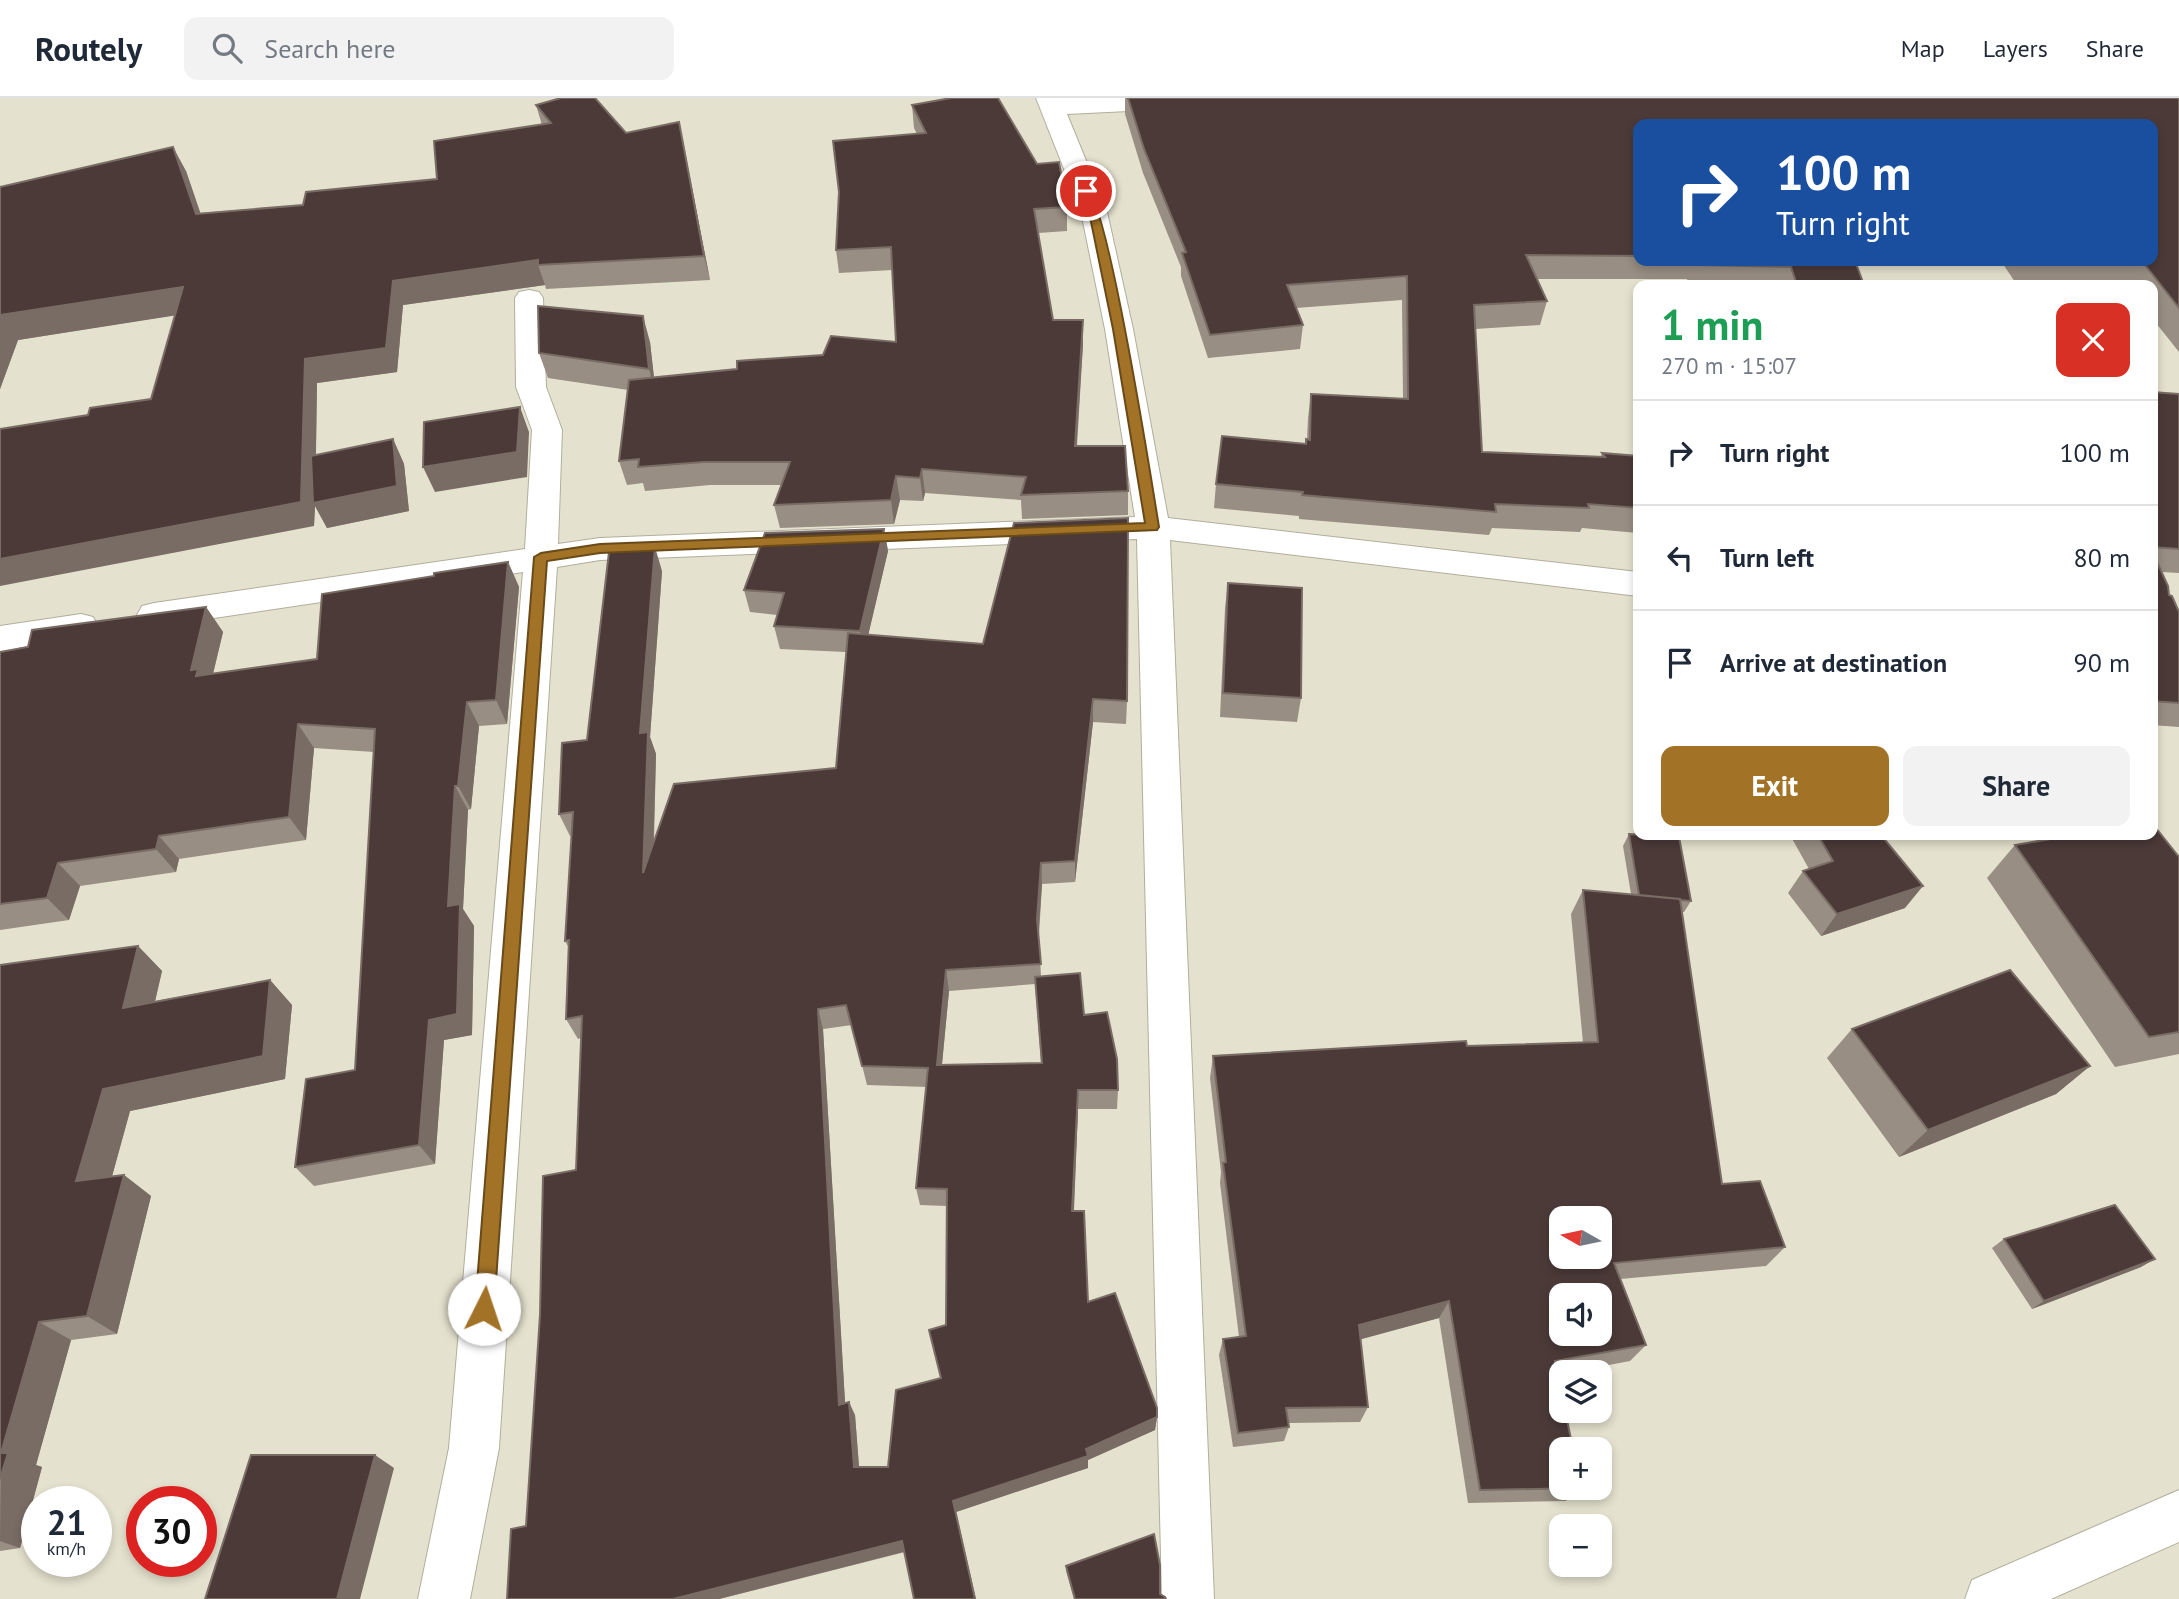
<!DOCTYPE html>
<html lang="en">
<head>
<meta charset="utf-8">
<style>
  body { margin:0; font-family:"PT Sans",sans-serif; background:#f2f2f3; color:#1f2937; height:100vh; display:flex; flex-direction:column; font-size:26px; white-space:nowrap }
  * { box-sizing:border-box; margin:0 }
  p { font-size:23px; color:#747a83 }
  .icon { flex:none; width:38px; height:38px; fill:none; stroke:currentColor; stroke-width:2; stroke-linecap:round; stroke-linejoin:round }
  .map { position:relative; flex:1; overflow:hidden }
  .details { position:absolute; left:1633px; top:182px; width:525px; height:560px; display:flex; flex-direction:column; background:#fff; border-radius:14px; box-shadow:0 4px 10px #0003 }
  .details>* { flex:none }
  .banner { position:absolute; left:1633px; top:21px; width:525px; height:147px; border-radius:14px; box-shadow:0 4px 10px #0003; background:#1a4fa0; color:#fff; overflow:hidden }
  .needle { width:46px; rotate:279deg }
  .controls { position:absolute; left:1549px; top:1108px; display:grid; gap:14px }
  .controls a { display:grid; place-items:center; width:63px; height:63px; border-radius:14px; background:#fff; box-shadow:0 4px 10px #0003; font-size:35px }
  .speed { position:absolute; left:21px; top:1388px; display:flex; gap:14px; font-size:35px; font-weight:700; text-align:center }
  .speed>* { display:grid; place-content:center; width:91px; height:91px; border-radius:50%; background:#fff; box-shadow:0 4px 10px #0003; line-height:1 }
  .speed small { font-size:18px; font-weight:400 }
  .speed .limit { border:10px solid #d22; background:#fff; color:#111 }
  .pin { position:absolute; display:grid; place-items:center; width:60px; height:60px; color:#fff; margin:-30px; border:4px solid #fff; border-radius:50%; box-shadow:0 2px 7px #0007 }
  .me { position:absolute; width:77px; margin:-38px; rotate:4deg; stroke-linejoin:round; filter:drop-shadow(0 0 5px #0008) }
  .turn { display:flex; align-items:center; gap:24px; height:147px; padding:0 28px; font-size:32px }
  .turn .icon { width:91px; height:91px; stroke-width:2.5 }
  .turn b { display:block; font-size:49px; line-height:60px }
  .round { display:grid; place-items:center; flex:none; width:74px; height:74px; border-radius:14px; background:#f2f2f3 }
  .headline { display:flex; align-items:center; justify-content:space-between; height:119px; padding:0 28px }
  h1 { font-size:42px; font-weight:700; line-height:52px; color:#1e9e55 }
  .primary-button { display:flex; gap:14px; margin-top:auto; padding:14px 28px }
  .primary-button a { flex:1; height:80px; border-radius:14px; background:#a27226; color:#fff; font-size:28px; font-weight:700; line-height:80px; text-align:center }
  .primary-button a+a { background:#f2f2f3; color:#1f2937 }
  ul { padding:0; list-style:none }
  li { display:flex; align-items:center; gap:21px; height:105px; padding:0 28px; border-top:2px solid #e0e1e3 }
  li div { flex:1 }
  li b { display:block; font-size:26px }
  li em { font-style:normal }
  header { display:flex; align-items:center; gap:42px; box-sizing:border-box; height:98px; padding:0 35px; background:#fff; border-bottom:2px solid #e0e1e3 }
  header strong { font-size:33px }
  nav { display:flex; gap:38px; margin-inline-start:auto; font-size:24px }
  .search { width:490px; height:63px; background:#f2f2f3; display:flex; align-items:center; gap:18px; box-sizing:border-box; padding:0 24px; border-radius:14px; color:#747a83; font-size:26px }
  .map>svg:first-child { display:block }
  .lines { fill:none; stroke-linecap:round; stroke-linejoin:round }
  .minor-casing { stroke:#b1ae9c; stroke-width:2 }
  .major-casing { stroke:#b1ae9c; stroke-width:2 }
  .minor { fill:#fff; fill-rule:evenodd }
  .major { fill:#fff; fill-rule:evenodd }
  .wall { fill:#988e83; fill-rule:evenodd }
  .shaded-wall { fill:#796c65 }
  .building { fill:#4b3a38; stroke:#796c65; stroke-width:2; fill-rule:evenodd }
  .route { fill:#a27226; stroke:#694a19; stroke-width:2 }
</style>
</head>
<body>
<header>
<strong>Routely</strong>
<div class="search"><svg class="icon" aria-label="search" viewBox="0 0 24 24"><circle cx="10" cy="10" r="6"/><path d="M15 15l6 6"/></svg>Search here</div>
<nav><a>Map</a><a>Layers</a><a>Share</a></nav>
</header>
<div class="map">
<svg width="2179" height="1501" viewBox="0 0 2179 1501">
  <rect width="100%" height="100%" fill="#e4e1ce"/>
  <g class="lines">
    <!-- minor casing -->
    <g class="minor-casing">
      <path id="minor" d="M 1036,0 L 1264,0 L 1261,5 L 1252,7 L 1067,16 L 1107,114 L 1133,231 L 1168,420 L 1638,474 L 1638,498 L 1170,442 L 1214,1501 L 1162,1501 L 1137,441 L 600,462 L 557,469 L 499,1350 L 470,1501 L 418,1501 L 449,1350 L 523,474 L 154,529 L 142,526 L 137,517 L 142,508 L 154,505 L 525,451 L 532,332 L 516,289 L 515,200 L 519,194 L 529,192 L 539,194 L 543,200 L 546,289 L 562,332 L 558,446 L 600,440 L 1135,419 L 1105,231 L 1081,114 Z
        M 81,516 L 93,519 L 98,528 L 93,537 L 0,554 L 0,528 Z"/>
    </g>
    <!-- major casing -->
    <g class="major-casing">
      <path id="major" d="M 2179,1392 L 2179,1444 L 2051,1501 L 1965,1501 L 1972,1482 Z"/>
    </g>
    <!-- minor -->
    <use href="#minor" class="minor"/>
    <!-- major -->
    <use href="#major" class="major"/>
  </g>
  <!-- wall -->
  <path class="wall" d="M 1125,0 L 2179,0 L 2179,254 L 2152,220 L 2152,187 L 2017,187 L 2001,163 L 2152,163 L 2152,26 L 1638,26 L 1638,163 L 1855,163 L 1864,187 L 1689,187 L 1687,181 L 1537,181 L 1547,203 L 1540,227 L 1475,231 L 1482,354 L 1601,359 L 1602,355 L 1638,358 L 1638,435 L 1582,430 L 1580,434 L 1492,430 L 1489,437 L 1299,421 L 1299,418 L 1214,410 L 1216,386 L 1305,346 L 1307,341 L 1308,320 L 1311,296 L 1403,301 L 1402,202 L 1296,210 L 1303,227 L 1300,251 L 1208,260 L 1181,178 L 1181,169 L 1143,75 L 1125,16 Z
    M 536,7 L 626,35 L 679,24 L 710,182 L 546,191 L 545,187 L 403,207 L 397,274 L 317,285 L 316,357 L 393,341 L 404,366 L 409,413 L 327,430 L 315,408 L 314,428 L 88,317 L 151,301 L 175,217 L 18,242 L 0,291 L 0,89 L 186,73 L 200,115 L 303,107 L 437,81 L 542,27 Z
    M 912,7 L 1037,66 L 1067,109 L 1067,133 L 1038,135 L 1053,222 L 1083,222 L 1083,246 L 1077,348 L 1128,393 L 1128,417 L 1022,421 L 1021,402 L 925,395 L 923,403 L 900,402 L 894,426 L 780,430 L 774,407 L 781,387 L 710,387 L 645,393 L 643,385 L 627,387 L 619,363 L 628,292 L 548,280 L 539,255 L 650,244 L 654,280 L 737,271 L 896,244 L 892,172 L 839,175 L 836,152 L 917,36 L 914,30 Z
    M 2152,294 L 2179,296 L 2179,475 L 2162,474 L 2169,497 L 2179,514 L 2179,629 L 2152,627 Z
    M 884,431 L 888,453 L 868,537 L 1127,603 L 1126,626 L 1093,624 L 1075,784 L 1042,786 L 1039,838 L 1041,879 L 1084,917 L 1118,992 L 1117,1011 L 1078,1011 L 1074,1113 L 1088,1204 L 1157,1319 L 1155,1332 L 1088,1362 L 1088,1370 L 956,1414 L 905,1454 L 719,1501 L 526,1428 L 576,1072 L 581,940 L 578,941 L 566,921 L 569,850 L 565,843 L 572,737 L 570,738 L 559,716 L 587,642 L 662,473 L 650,639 L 656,656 L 654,745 L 836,670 L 846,554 L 780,551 L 774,528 L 777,517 L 750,514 L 744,492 ZM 1035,886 L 1041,965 L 942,967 L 949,893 ZM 852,927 L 867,987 L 927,989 L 916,1090 L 920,1107 L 947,1108 L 946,1227 L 941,1280 L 888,1369 L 859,1369 L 855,1317 L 845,1305 L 823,931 Z
    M 508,464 L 519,489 L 507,626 L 479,628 L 471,711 L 468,712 L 463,811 L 474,828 L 472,937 L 444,942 L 435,1066 L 314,1088 L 295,1069 L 355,972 L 374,654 L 314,650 L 306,742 L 179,761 L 176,774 L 80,788 L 69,822 L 0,832 L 0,554 L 206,509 L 223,534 L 213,576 L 317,561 L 434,478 Z
    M 1228,485 L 1301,600 L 1297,624 L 1220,619 L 1225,510 Z
    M 1629,736 L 1691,803 L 1684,814 L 1682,814 L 1722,1086 L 1785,1149 L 1766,1168 L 1620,1181 L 1646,1247 L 1630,1263 L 1571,1274 L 1561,1274 L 1561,1276 L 1558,1276 L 1581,1390 L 1566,1403 L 1468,1405 L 1439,1220 L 1360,1241 L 1368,1309 L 1360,1324 L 1289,1325 L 1289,1329 L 1284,1343 L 1233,1349 L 1219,1257 L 1223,1241 L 1239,1239 L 1220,1085 L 1221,1074 L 1210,980 L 1213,958 L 1583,945 L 1571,816 L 1583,792 L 1631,796 L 1623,748 Z
    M 1790,737 L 1881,737 L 1905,810 L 1821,838 L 1788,795 L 1803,773 L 1809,771 Z
    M 2015,747 L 2179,759 L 2179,956 L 2115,969 L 1987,780 Z
    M 138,848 L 162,873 L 155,903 L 270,882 L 292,907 L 285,981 L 130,1013 L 112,1078 L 124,1077 L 151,1098 L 117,1236 L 71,1242 L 36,1367 L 42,1369 L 20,1450 L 0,1453 L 0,867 Z
    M 1852,931 L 2090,968 L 2056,996 L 1899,1059 L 1827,960 Z
    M 2004,1141 L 2141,1169 L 2032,1211 L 1992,1150 Z
    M 1066,1468 L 1160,1496 L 1166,1501 L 1074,1501 L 1066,1473 Z"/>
  <!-- shaded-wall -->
  <path class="shaded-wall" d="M 679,24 L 684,48 L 710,182 L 704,158 Z
    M 173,49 L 186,73 L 209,140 L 196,116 Z
    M 538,162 L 538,167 L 545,187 L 403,207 L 397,274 L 317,285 L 315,405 L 393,341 L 404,366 L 409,413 L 327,430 L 315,408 L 314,428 L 0,488 L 0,461 L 305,261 L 393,183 Z
    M 183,189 L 197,214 L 18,242 L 0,291 L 0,221 L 1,217 Z
    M 643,218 L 650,244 L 656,297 L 649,271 Z
    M 1083,222 L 1083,246 L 1075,371 L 1075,348 Z
    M 520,309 L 529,334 L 527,379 L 435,394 L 423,369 Z
    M 922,371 L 925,395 L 923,403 L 920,380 Z
    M 896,378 L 900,402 L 894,426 L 891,402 Z
    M 884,431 L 888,453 L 864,555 L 860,533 Z
    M 655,449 L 662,473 L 650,639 L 656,656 L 652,796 L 643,775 L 640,635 Z
    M 508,464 L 519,489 L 507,626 L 496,602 Z
    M 206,509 L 223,534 L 210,588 L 215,595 L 191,572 Z
    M 1093,601 L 1093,624 L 1075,784 L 1075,763 Z
    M 467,604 L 479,628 L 471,711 L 458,688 Z
    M 298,626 L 314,650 L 306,742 L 289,719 Z
    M 455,688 L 468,712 L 463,811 L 474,828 L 472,937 L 444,942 L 435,1066 L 419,1047 L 429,922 L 448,808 Z
    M 159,738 L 179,761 L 176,774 L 156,751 Z
    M 58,765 L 80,788 L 69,822 L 47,800 Z
    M 1041,765 L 1042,786 L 1038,842 L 1037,821 Z
    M 1923,788 L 1905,810 L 1821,838 L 1837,816 Z
    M 138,848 L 162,873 L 148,934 L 123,910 Z
    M 946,872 L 949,893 L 940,986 L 937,967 Z
    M 270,882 L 292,907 L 285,981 L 130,1013 L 105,1104 L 76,1083 L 103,991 Z
    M 818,911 L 823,931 L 846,1320 L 839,1307 Z
    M 2090,968 L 2056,996 L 1899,1059 L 1928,1032 Z
    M 1078,992 L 1078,1011 L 1073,1130 L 1072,1113 Z
    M 124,1077 L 151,1098 L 117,1236 L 87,1218 Z
    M 2155,1161 L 2141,1169 L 2032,1211 L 2044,1203 Z
    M 1449,1203 L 1439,1220 L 1351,1244 L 1359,1227 Z
    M 39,1224 L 71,1242 L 36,1367 L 42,1369 L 20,1450 L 0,1443 L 1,1355 Z
    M 849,1304 L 855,1317 L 860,1381 L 854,1369 Z
    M 1157,1319 L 1155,1332 L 1088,1362 L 1088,1370 L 956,1414 L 976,1501 L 975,1501 L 953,1403 L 1086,1351 Z
    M 375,1357 L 394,1370 L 360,1501 L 337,1501 Z
    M 902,1443 L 907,1453 L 719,1501 L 673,1501 Z"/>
  <!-- building -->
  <path class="building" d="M 561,0 L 595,0 L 626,35 L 679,24 L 704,158 L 538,167 L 538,162 L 393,183 L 386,250 L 305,261 L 301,404 L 0,461 L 0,331 L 88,317 L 90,310 L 151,301 L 183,189 L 1,217 L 0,221 L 0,89 L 173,49 L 196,116 L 303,107 L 306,94 L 437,81 L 434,43 L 551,25 L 536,7 Z
    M 951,0 L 998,0 L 1037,66 L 1059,64 L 1067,109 L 1034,111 L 1053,222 L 1083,222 L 1075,348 L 1125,348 L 1128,393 L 1021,397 L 1026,379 L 922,371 L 920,380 L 896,378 L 891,402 L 774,407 L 790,364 L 704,364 L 638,369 L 639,361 L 619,363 L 629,282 L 737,271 L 737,263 L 823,257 L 831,238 L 896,244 L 891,149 L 836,152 L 839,94 L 833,43 L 926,35 L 912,7 Z
    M 1128,0 L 2179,0 L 2179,210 L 2145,167 L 2033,167 L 2030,163 L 2152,163 L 2152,26 L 1638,26 L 1638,158 L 1526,157 L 1547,203 L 1474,207 L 1482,354 L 1605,359 L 1602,355 L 1638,358 L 1638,410 L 1588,406 L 1589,410 L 1495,406 L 1496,414 L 1302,397 L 1303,394 L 1216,386 L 1222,338 L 1306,346 L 1306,341 L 1310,342 L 1311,296 L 1408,301 L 1407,178 L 1287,187 L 1303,227 L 1210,237 L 1182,155 L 1186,154 L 1144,51 Z
    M 1698,163 L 1855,163 L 1864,187 L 1797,187 L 1791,169 L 1699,167 Z
    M 538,208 L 643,218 L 649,271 L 539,255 Z
    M 2152,294 L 2179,296 L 2179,451 L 2152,449 L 2152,305 L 2157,306 Z
    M 520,309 L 517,354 L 423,369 L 424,324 Z
    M 393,341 L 397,388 L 313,405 L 311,358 Z
    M 1128,420 L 1127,603 L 1093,601 L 1075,763 L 1041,765 L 1037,821 L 1041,866 L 946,872 L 937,967 L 1042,965 L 1035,879 L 1080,875 L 1084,917 L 1107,914 L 1117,961 L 1118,992 L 1078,992 L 1072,1113 L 1084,1113 L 1088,1204 L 1115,1195 L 1157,1310 L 1157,1319 L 1086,1351 L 1088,1358 L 953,1403 L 975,1501 L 914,1501 L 902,1443 L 673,1501 L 507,1501 L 511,1431 L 526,1428 L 540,1217 L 543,1078 L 576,1072 L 582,918 L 566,921 L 569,842 L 565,843 L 573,714 L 559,716 L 562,645 L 587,642 L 609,454 L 655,449 L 640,635 L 648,634 L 643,775 L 674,686 L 836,670 L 848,535 L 983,546 L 1014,425 ZM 846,907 L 862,968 L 928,970 L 916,1090 L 947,1091 L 946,1227 L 929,1232 L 941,1280 L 896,1292 L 888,1369 L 854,1369 L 849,1304 L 839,1307 L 818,911 Z
    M 884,431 L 860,533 L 774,528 L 784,495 L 744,492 L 765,435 Z
    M 2152,453 L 2168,488 L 2169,497 L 2172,498 L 2179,514 L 2179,605 L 2152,603 Z
    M 508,464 L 496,602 L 467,604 L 458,688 L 455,688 L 448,808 L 460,806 L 457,916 L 429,922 L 419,1047 L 295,1069 L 306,981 L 355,972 L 375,631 L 298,626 L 289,719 L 159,738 L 156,751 L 58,765 L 47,800 L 0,806 L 0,554 L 28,549 L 32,532 L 206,509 L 191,572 L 198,571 L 196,578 L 317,561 L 322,496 L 434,478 L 434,475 Z
    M 1228,485 L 1302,490 L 1301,600 L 1223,595 Z
    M 2152,725 L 2179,759 L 2179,934 L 2149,939 L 2015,747 L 2074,737 L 2152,737 Z
    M 1629,736 L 1679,739 L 1691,803 L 1680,802 L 1680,801 L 1639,797 Z
    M 1818,737 L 1881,737 L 1923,788 L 1837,816 L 1803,773 L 1833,763 Z
    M 1583,792 L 1680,801 L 1722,1086 L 1760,1083 L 1785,1149 L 1614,1165 L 1646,1247 L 1555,1263 L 1561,1291 L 1561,1312 L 1565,1312 L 1573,1351 L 1561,1351 L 1561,1390 L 1581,1390 L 1480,1392 L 1449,1203 L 1359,1227 L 1368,1309 L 1286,1310 L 1289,1329 L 1238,1335 L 1223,1241 L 1246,1238 L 1223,1065 L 1226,1064 L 1213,958 L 1466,943 L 1467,948 L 1598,944 ZM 1561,1120 L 1600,1120 L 1600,1158 L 1561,1158 ZM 1561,1197 L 1600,1197 L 1600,1236 L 1561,1236 Z
    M 138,848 L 123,910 L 270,882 L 263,958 L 103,991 L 76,1083 L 124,1077 L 87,1218 L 39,1224 L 1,1355 L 8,1355 L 0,1381 L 0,867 Z
    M 2010,872 L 2090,968 L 1928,1032 L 1852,931 Z
    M 2115,1107 L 2155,1161 L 2044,1203 L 2004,1141 Z
    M 251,1357 L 375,1357 L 337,1501 L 205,1501 Z
    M 1154,1436 L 1160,1467 L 1160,1496 L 1165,1499 L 1166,1501 L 1075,1501 L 1066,1468 Z"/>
  <!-- route -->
  <path class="route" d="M 1086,90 C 1108,100 1152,387 1159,429 L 1157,432 L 670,452 L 600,455 L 547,463 L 494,1211 L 491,1217 L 484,1220 L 477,1217 L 475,1211 L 534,459 L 541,455 L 600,446 L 1145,425 L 1113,231 L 1089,114 L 1080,93 Z"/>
</svg>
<div class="controls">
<a><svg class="needle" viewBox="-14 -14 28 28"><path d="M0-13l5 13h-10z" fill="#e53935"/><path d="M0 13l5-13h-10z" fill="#747a83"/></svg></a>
<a><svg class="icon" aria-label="sound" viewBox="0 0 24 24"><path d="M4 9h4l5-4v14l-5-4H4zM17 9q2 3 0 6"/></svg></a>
<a><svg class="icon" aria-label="layers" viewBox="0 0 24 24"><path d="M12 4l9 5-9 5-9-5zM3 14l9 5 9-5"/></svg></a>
<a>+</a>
<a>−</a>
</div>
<div class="speed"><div>21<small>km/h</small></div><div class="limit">30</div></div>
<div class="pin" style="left:1086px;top:93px;background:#d93025"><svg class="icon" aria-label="arrive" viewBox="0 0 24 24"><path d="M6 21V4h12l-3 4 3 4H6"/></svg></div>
<svg class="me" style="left:484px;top:1211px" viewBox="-20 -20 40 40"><circle r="19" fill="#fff"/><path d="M0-13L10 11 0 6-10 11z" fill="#a27226"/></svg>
<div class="banner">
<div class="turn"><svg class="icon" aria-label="right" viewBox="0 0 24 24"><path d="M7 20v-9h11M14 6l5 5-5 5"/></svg><div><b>100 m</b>Turn right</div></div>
</div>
<section class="details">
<div class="headline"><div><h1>1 min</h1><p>270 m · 15:07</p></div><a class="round" style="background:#d93025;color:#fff"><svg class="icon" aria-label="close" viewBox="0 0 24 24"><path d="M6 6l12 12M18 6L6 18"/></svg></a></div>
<ul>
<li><svg class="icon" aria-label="right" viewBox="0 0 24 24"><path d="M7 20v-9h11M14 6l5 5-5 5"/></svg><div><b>Turn right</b></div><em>100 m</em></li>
<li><svg class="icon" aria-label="left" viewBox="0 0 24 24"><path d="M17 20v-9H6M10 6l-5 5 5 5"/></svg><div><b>Turn left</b></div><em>80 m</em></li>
<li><svg class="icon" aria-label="arrive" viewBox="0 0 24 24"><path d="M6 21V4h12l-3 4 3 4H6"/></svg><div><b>Arrive at destination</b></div><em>90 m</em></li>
</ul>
<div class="primary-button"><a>Exit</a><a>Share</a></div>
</section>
</div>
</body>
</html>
